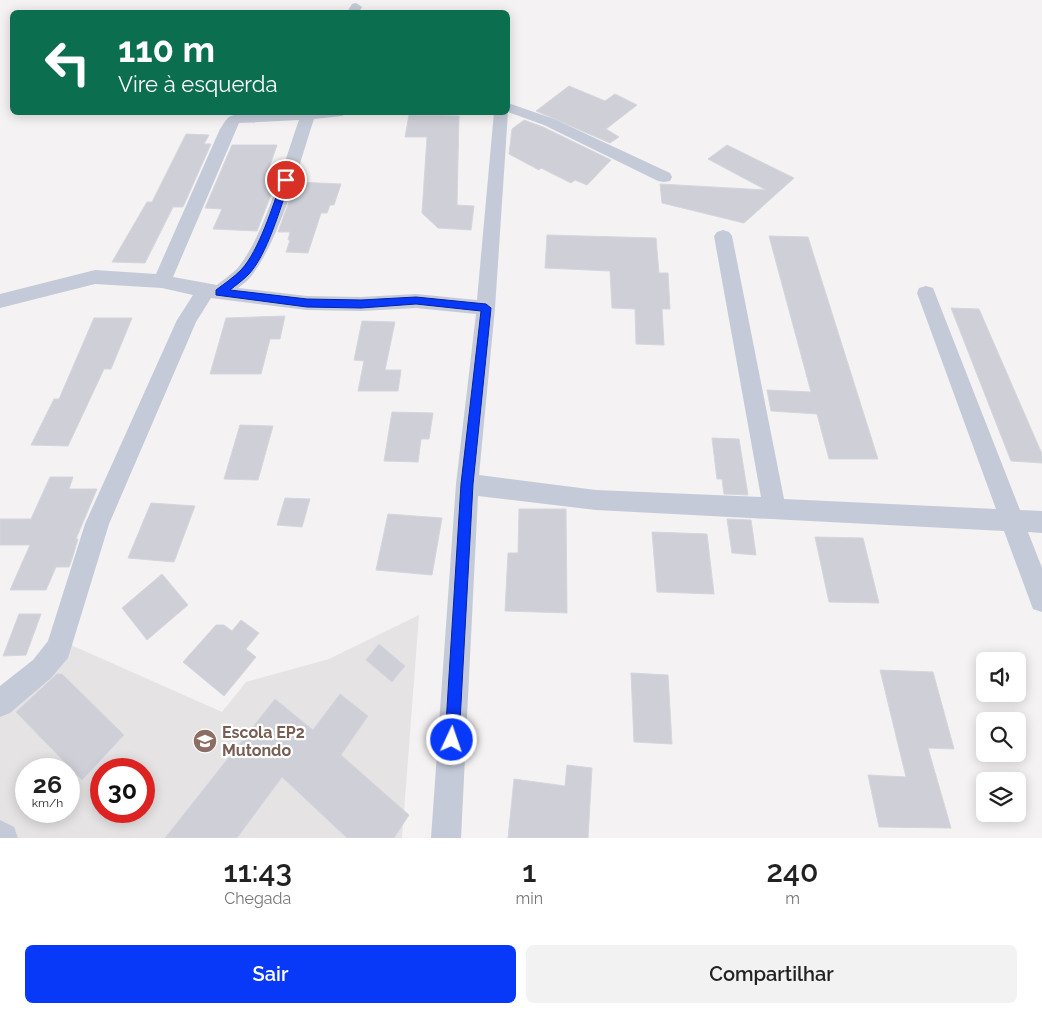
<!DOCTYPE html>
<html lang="pt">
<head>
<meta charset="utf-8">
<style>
  body { margin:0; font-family:Raleway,sans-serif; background:#f2f2f2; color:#222; height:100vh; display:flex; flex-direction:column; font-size:19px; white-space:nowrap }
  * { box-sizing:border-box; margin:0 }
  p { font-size:16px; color:#767676 }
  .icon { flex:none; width:28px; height:28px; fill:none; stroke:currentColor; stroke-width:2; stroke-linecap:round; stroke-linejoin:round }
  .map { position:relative; height:838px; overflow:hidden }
  .sheet { display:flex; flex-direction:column; background:#fff; flex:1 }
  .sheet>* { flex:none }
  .hud { position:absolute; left:10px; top:10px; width:500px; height:105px; border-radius:8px; box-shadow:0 2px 12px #0003; background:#0b6e4f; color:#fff; overflow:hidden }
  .buttons { position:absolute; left:976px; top:652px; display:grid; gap:10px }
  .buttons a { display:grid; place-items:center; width:50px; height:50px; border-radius:8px; background:#fff; box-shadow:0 2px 12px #0003; font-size:25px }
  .speed { position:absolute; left:15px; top:758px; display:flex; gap:10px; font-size:25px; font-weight:700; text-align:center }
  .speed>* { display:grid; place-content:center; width:65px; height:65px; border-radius:50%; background:#fff; box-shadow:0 2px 12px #0003; line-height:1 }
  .speed small { font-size:12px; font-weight:400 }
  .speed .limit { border:8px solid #d22; background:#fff; color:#111 }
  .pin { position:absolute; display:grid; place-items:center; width:42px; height:42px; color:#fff; margin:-21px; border:2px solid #fff; border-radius:50%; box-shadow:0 1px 5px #0007 }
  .me { position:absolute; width:55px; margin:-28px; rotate:3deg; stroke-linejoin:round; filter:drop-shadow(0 0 4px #0008) }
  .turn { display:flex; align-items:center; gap:18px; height:105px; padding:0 25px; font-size:22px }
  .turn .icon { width:65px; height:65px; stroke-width:2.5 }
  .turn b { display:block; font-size:35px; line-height:42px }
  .eta { display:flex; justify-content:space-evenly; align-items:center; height:85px; text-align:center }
  .eta b { font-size:30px; font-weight:600; line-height:35px }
  .cta { display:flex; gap:10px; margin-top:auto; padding:10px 25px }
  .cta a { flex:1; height:58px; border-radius:8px; background:#0838f8; color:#fff; font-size:20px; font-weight:600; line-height:58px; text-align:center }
  .cta a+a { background:#f2f2f2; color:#222 }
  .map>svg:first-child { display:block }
  .education { fill:#e5e3e4; fill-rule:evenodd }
  .building { fill:#cecfd7; stroke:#d5d6de }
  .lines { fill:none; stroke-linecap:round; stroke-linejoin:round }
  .minor { fill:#c4cad7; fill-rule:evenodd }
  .route { fill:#0838f8; stroke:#0524a1 }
  .labels { text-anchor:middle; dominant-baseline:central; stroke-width:4.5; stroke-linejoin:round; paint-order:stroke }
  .near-education-label { font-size:16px; font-weight:bold; fill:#785e54; stroke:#fff; text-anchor:start }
</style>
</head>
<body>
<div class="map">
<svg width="1042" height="838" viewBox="0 0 1042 838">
  <rect width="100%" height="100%" fill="#f4f2f2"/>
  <!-- education -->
  <path class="education" d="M 419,615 L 402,838 L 8,838 L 0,829 L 0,711 L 53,637 L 222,712 L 246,682 L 329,659 ZM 26,769 L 69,769 L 69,811 L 26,811 ZM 101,769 L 144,769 L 144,811 L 101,811 Z"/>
  <!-- building -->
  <path class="building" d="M 569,86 L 605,101 L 615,94 L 637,105 L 606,129 L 619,137 L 610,143 L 536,111 Z
    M 409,115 L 459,116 L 457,205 L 474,206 L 471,230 L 438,228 L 422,213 L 427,137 L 405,137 Z
    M 524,120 L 543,127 L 611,160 L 587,185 L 575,180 L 571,183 L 541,168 L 539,170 L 509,154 L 512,129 Z
    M 186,134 L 209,135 L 204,144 L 211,144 L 183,207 L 173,207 L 145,263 L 112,262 L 147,202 L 152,202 Z
    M 232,145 L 277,145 L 268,171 L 278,171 L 275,182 L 276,182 L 257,231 L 213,229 L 222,209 L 205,208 Z
    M 727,145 L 794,178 L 744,223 L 662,203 L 660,184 L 766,190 L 708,159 Z
    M 296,182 L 341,184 L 334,205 L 330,205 L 327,213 L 321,213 L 308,253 L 286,252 L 290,240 L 288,240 L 290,232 L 278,232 Z
    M 547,235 L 656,238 L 659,273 L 668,273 L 670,309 L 662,309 L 664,345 L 636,344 L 635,309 L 612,308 L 610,271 L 545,268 Z
    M 769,236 L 808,237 L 878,459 L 829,459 L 817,414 L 771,411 L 767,390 L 811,392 Z
    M 951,308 L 979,309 L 1042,454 L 1042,463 L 1011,461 Z
    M 285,316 L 280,339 L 270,339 L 261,374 L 210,374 L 226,318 Z
    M 94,318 L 132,318 L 111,369 L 104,369 L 68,446 L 31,445 L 54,399 L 59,399 Z
    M 362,321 L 395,322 L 385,370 L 401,370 L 398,391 L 358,391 L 364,361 L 354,360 Z
    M 392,412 L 433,413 L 429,439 L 421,439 L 418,462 L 384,461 Z
    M 240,425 L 273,426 L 258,480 L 224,479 Z
    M 712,438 L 739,439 L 748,495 L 724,494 L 722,479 L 717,479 Z
    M 50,477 L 73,477 L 69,489 L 97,489 L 76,539 L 78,539 L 72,559 L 69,567 L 56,567 L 46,590 L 10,590 L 30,545 L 0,545 L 0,519 L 31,519 Z
    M 285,498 L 310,499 L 302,527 L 277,525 Z
    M 151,503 L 195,506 L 174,562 L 128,558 Z
    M 519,509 L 566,509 L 567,613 L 505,611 L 508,553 L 518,553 Z
    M 388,514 L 442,518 L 432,575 L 376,570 Z
    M 727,519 L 751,520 L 756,555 L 732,553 Z
    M 652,532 L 707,534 L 714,594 L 657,592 Z
    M 815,537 L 863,538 L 879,603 L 829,602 Z
    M 162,574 L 188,605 L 147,640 L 122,608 Z
    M 19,614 L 41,614 L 26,655 L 3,656 Z
    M 241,620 L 259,633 L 246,649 L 256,657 L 224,696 L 183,662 L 216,625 L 224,625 L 232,631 Z
    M 379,644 L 405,666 L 392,682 L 366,660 Z
    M 880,670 L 933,672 L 954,749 L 928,748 L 951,828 L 879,827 L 868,775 L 906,777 Z
    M 631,673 L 668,675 L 672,744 L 634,742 Z
    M 57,674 L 62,674 L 124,735 L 82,780 L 16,712 Z
    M 340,694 L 368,716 L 341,755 L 409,815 L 394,838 L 347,838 L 282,777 L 237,838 L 165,838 L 275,699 L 313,730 Z
    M 567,765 L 592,768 L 588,838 L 508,838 L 514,779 L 565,786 Z"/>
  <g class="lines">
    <!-- minor -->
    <path class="minor" d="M 356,3 L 362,7 L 359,12 L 347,12 L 352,4 Z
      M 508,103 L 554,119 L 670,173 L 672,177 L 670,181 L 664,182 L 658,181 L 544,125 L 508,112 L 495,308 L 479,475 L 596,490 L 761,497 L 714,236 L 717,232 L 723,230 L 729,232 L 732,236 L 784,499 L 996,509 L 917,293 L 919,288 L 926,286 L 933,288 L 1020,510 L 1042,511 L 1042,533 L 1028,532 L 1042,568 L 1042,612 L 1033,609 L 1004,531 L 596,510 L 478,496 L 461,838 L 431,838 L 456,484 L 476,314 L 416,308 L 361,311 L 307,310 L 211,298 L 196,322 L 109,524 L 68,658 L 51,678 L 10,713 L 0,717 L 0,686 L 33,660 L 48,641 L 85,524 L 177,320 L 193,295 L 162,288 L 95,284 L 0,308 L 0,294 L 95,270 L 156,274 L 220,129 C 223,125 226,119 229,117 C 240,109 331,112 349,112 L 342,116 L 314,119 C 298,167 282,235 252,275 C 249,280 243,284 238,288 L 307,296 L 361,297 L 416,294 L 477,300 L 494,112 L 508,112 ZM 299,120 C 284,162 266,231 240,265 C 234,273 224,279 217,285 L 173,277 L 239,123 Z
      M 0,820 L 14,827 L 18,838 L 0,838 Z"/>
  </g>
  <!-- route -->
  <path class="route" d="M 286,177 L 290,180 C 281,206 267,256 248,275 C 242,281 236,285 230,290 L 307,299 L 361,300 L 416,297 L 486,304 L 491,308 L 473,484 L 459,740 L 457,745 L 452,747 L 447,745 L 445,740 L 461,484 L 481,311 L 416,304 L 361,308 L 307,307 L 216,295 L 216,290 C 224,284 234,277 241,270 C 259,251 273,205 282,180 Z"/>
  <!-- icons -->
  <defs>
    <g id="school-disc" transform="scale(1.25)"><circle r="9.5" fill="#8d6e63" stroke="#fff"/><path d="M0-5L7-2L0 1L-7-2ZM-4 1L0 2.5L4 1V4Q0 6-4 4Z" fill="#fff"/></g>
  </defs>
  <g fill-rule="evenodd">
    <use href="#school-disc" x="205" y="741"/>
  </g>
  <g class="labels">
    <!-- near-education labels -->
    <g class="near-education-label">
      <text x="222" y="732">Escola EP2<tspan x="222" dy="18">Mutondo</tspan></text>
    </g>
  </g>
</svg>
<div class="buttons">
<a><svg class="icon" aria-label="sound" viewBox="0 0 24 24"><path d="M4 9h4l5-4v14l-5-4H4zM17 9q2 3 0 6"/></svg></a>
<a><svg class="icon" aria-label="search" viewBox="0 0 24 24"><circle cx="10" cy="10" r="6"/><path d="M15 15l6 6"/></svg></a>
<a><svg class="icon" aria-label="layers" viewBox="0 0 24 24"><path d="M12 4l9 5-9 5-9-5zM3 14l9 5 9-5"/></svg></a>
</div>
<div class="speed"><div>26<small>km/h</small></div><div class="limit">30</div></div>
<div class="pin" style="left:286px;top:180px;background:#d93025"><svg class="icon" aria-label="arrive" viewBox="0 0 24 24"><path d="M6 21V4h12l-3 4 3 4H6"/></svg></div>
<svg class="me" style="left:452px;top:740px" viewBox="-20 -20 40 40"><circle r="17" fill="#0838f8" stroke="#fff" stroke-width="3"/><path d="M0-11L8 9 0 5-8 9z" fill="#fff"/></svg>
<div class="hud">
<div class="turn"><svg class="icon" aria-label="left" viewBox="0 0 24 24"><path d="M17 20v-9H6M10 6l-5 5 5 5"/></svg><div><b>110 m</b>Vire à esquerda</div></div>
</div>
</div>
<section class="sheet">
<div class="eta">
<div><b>11:43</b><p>Chegada</p></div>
<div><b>1</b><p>min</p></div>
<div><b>240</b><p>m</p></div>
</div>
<div class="cta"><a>Sair</a><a>Compartilhar</a></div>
</section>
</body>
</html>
